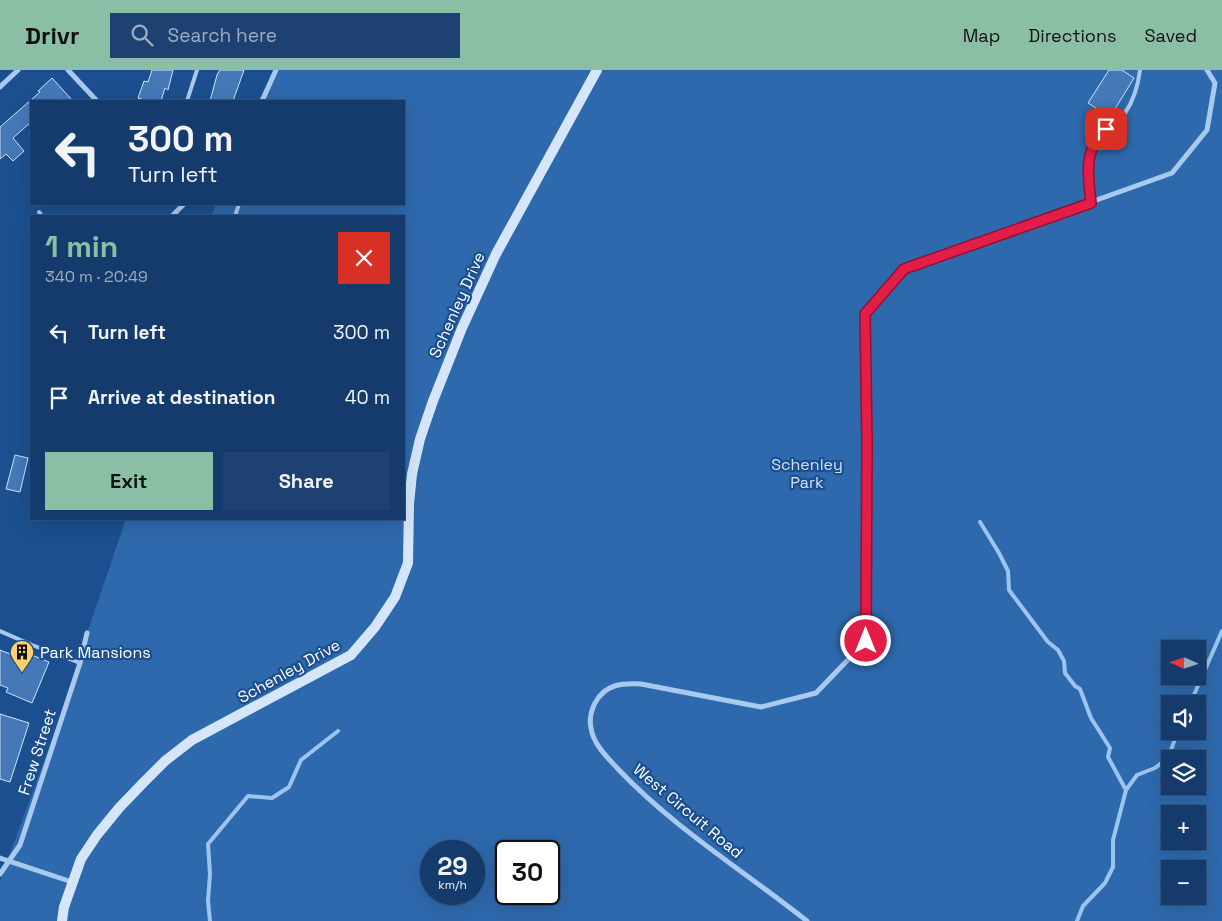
<!DOCTYPE html>
<html lang="en">
<head>
<meta charset="utf-8">
<style>
  body { margin:0; font-family:"Space Grotesk",sans-serif; background:#1d4271; color:#f1f3f6; height:100vh; display:flex; flex-direction:column; font-size:19px; white-space:nowrap }
  * { box-sizing:border-box; margin:0 }
  p { font-size:16px; color:#9dadc1 }
  .icon { flex:none; width:28px; height:28px; fill:none; stroke:currentColor; stroke-width:2; stroke-linecap:round; stroke-linejoin:round }
  .map { position:relative; flex:1; overflow:hidden }
  .sheet { position:absolute; left:30px; top:145px; width:375px; height:305px; display:flex; flex-direction:column; background:#143b6b; border-radius:0px; box-shadow:0 5px 20px #0002,0 0 0 1px #33557e }
  .sheet>* { flex:none }
  .top-card { position:absolute; left:30px; top:30px; width:375px; height:105px; border-radius:0px; box-shadow:0 5px 20px #0002,0 0 0 1px #33557e; background:#143b6b; color:#f1f3f6; overflow:hidden }
  .needle { width:32px; rotate:273deg }
  .tools { position:absolute; left:1161px; top:570px; display:grid; gap:10px }
  .tools a { display:grid; place-items:center; width:45px; height:45px; border-radius:0px; background:#143b6b; box-shadow:0 5px 20px #0002,0 0 0 1px #33557e; font-size:25px }
  .speed { position:absolute; left:420px; top:770px; display:flex; gap:10px; font-size:25px; font-weight:700; text-align:center }
  .speed>* { display:grid; place-content:center; width:65px; height:65px; border-radius:50%; background:#143b6b; box-shadow:0 5px 20px #0002,0 0 0 1px #33557e; line-height:1 }
  .speed small { font-size:12px; font-weight:400 }
  .speed .limit { border:2px solid #111; border-radius:8px; background:#fff; color:#111 }
  .pin { position:absolute; display:grid; place-items:center; width:42px; height:42px; color:#fff; margin:-21px; border-radius:10px; box-shadow:0 2px 8px #0006 }
  .me { position:absolute; width:55px; margin:-28px; rotate:0deg; stroke-linejoin:round; filter:drop-shadow(0 0 4px #0008) }
  .turn { display:flex; align-items:center; gap:18px; height:105px; padding:0 15px; font-size:22px }
  .turn .icon { width:65px; height:65px; stroke-width:2.5 }
  .turn b { display:block; font-size:35px; line-height:42px }
  .round { display:grid; place-items:center; flex:none; width:52px; height:52px; border-radius:0px; background:#1d4271 }
  .headline { display:flex; align-items:center; justify-content:space-between; height:85px; padding:0 15px }
  h1 { font-size:30px; font-weight:800; line-height:38px; color:#8abfa5 }
  .primary-button { display:flex; gap:10px; margin-top:auto; padding:10px 15px }
  .primary-button a { flex:1; height:58px; border-radius:0px; background:#8abfa5; color:#111; font-size:20px; font-weight:800; line-height:58px; text-align:center }
  .primary-button a+a { background:#1d4271; color:#f1f3f6 }
  ul { padding:0; list-style:none }
  li { display:flex; align-items:center; gap:15px; height:65px; padding:0 15px }
  li div { flex:1 }
  li b { display:block; font-size:19px }
  li em { font-style:normal }
  header { display:flex; align-items:center; gap:30px; box-sizing:border-box; height:70px; padding:0 25px; background:#8abfa5; color:#111 }
  header strong { font-size:24px }
  nav { display:flex; gap:28px; margin-inline-start:auto; font-size:18px }
  .search { width:350px; height:45px; background:#1d4271; display:flex; align-items:center; gap:12px; box-sizing:border-box; padding:0 18px; border-radius:0px; color:#9dadc1; font-size:19px }
  .map>svg:first-child { display:block }
  .green { fill:#2e69ad; fill-rule:evenodd }
  .lines { fill:none; stroke-linecap:round; stroke-linejoin:round }
  .stream { stroke:#9cc4f0; stroke-width:4 }
  .building { fill:#4478b7; stroke:#cfe3fa }
  .lane { stroke:#a9c9ee; stroke-width:4 }
  .street { stroke:#a9c9ee; stroke-width:5 }
  .secondary { stroke:#d6e6fa; stroke-width:10 }
  .route-casing { stroke:#92132f; stroke-width:12 }
  .route { stroke:#e11d48; stroke-width:9 }
  .labels { text-anchor:middle; dominant-baseline:central; stroke-width:4.5; stroke-linejoin:round; paint-order:stroke }
  .street-label { font-size:16px; fill:#fff; stroke:#1b4f8f }
  .park-label { font-size:16px; fill:#cfe3fa; stroke:#1b4f8f }
  .poi-label { font-size:16px; fill:#fff; stroke:#1b4f8f; text-anchor:start }
</style>
</head>
<body>
<header>
<strong>Drivr</strong>
<div class="search"><svg class="icon" aria-label="search" viewBox="0 0 24 24"><circle cx="10" cy="10" r="6"/><path d="M15 15l6 6"/></svg>Search here</div>
<nav><a>Map</a><a>Directions</a><a>Saved</a></nav>
</header>
<div class="map">
<svg width="1222" height="851" viewBox="0 0 1222 851">
  <rect width="100%" height="100%" fill="#1b4f8f"/>
  <!-- green -->
  <path class="green" d="M 275,0 L 1222,0 L 1222,851 L 0,851 L 0,811 L 80,593 L 87,563 L 126,449 L 404,449 L 404,146 L 212,146 L 216,134 L 404,134 L 404,31 L 258,31 ZM 1170,579 L 1198,579 L 1198,606 L 1170,606 ZM 1170,634 L 1198,634 L 1198,661 L 1170,661 ZM 1170,689 L 1198,689 L 1198,716 L 1170,716 ZM 1170,744 L 1198,744 L 1198,771 L 1170,771 ZM 431,781 L 474,781 L 474,824 L 431,824 ZM 506,781 L 549,781 L 549,824 L 506,824 ZM 1170,799 L 1198,799 L 1198,826 L 1170,826 Z"/>
  <g class="lines">
    <!-- stream -->
    <path class="stream" d="M 980,452 L 999,483 L 1008,501 L 1009,520 L 1048,572 L 1058,580 L 1064,591 L 1065,603 L 1075,616 L 1080,619 L 1091,648 L 1110,678 L 1108,687 L 1126,720
      M 1190,634 L 1222,561
      M 210,851 L 208,831 L 210,804 L 208,774 L 248,726 L 272,728 L 289,717 L 301,690 L 338,661
      M 1077,851 L 1083,836 L 1105,813 L 1113,797 L 1113,770 L 1126,720 L 1137,705 L 1155,698 L 1168,688 L 1178,661"/>
  </g>
  <!-- building -->
  <path class="building" d="M 152,0 L 173,0 L 168,20 L 165,18 L 161,31 L 149,31 L 138,28 L 144,11 L 148,12 Z
    M 220,0 L 244,0 L 233,31 L 210,31 L 217,5 Z
    M 1109,0 L 1122,0 L 1134,8 L 1110,47 L 1088,33 Z
    M 52,8 L 73,31 L 31,31 L 31,52 L 13,68 L 24,81 L 13,91 L 6,84 L 0,89 L 0,57 L 40,22 L 38,21 Z
    M 15,385 L 28,388 L 20,422 L 6,419 Z
    M 0,580 L 20,588 L 22,581 L 49,592 L 32,633 L 6,622 L 8,618 L 0,615 Z
    M 0,644 L 29,653 L 10,712 L 0,709 Z"/>
  <g class="lines">
    <!-- lane -->
    <path class="lane" d="M 187,31 L 197,0
      M 1091,133 C 1089,117 1086,99 1089,83 C 1093,62 1114,59 1125,43 C 1134,30 1138,16 1140,0
      M 39,142 L 42,146
      M 235,146 L 239,134
      M 0,561 L 32,575 L 80,593"/>
    <!-- street -->
    <path class="street" d="M 68,0 L 97,31
      M 0,17 L 18,0
      M 262,31 L 276,0
      M 172,146 L 184,134
      M 0,788 L 72,812
      M 0,804 L 20,775 L 80,593 L 87,563
      M 807,851 C 744,801 674,758 618,699 C 608,688 593,674 591,658 C 589,649 591,641 595,633 C 605,614 622,613 641,614 L 761,637 L 816,623 L 866,571 L 867,371 L 865,244 L 904,199 L 1172,103 L 1207,60 L 1215,13 L 1207,0"/>
    <!-- secondary -->
    <path class="secondary" d="M 62,851 L 64,837 L 81,789 L 97,765 L 119,738 L 143,713 L 165,691 L 192,670 L 351,585 L 375,557 L 395,527 L 408,493 L 409,434 L 412,404 L 420,369 L 433,331 L 462,258 L 496,184 L 597,0"/>
  </g>
  <g class="lines">
    <!-- route casing -->
    <g class="route-casing">
      <path id="route" d="M 866,571 L 867,371 L 865,244 L 904,199 L 1091,133 C 1088,104 1083,80 1106,59"/>
    </g>
    <!-- route -->
    <use href="#route" class="route"/>
  </g>
  <!-- icons -->
  <defs>
    <g id="building-pin" transform="scale(1.25)"><path d="M0 17L-7.5 6A9.5 9.5 0 1 1 7.5 6Z" fill="#ffd166" stroke="#1b4f8f"/><path d="M-4-6H4V6H1V3H-1V6H-4ZM-2.5-4.3h1.7v1.8h-1.7ZM.8-4.3h1.7v1.8H.8ZM-2.5-1h1.7V.8h-1.7ZM.8-1h1.7V.8H.8Z" fill="#111"/></g>
  </defs>
  <g fill-rule="evenodd">
    <use href="#building-pin" x="22" y="582"/>
  </g>
  <g class="labels">
    <!-- street labels -->
    <g class="street-label">
      <text transform="translate(457 235) rotate(-66)">Schenley Drive</text>
      <text transform="translate(289 601) rotate(-29)">Schenley Drive</text>
      <text transform="translate(37 682) rotate(-72)">Frew Street</text>
      <text transform="translate(688 741) rotate(40)">West Circuit Road</text>
    </g>
    <!-- park labels -->
    <g class="park-label">
      <text x="807" y="394">Schenley<tspan x="807" dy="18">Park</tspan></text>
    </g>
    <!-- poi labels -->
    <g class="poi-label">
      <text x="40" y="582">Park Mansions</text>
    </g>
  </g>
</svg>
<div class="tools">
<a><svg class="needle" viewBox="-14 -14 28 28"><path d="M0-13l5 13h-10z" fill="#e53935"/><path d="M0 13l5-13h-10z" fill="#9dadc1"/></svg></a>
<a><svg class="icon" aria-label="sound" viewBox="0 0 24 24"><path d="M4 9h4l5-4v14l-5-4H4zM17 9q2 3 0 6"/></svg></a>
<a><svg class="icon" aria-label="layers" viewBox="0 0 24 24"><path d="M12 4l9 5-9 5-9-5zM3 14l9 5 9-5"/></svg></a>
<a>+</a>
<a>−</a>
</div>
<div class="speed"><div>29<small>km/h</small></div><div class="limit">30</div></div>
<div class="pin" style="left:1106px;top:59px;background:#d93025"><svg class="icon" aria-label="arrive" viewBox="0 0 24 24"><path d="M6 21V4h12l-3 4 3 4H6"/></svg></div>
<svg class="me" style="left:866px;top:571px" viewBox="-20 -20 40 40"><circle r="17" fill="#e11d48" stroke="#fff" stroke-width="3"/><path d="M0-11L8 9 0 5-8 9z" fill="#fff"/></svg>
<div class="top-card">
<div class="turn"><svg class="icon" aria-label="left" viewBox="0 0 24 24"><path d="M17 20v-9H6M10 6l-5 5 5 5"/></svg><div><b>300 m</b>Turn left</div></div>
</div>
<section class="sheet">
<div class="headline"><div><h1>1 min</h1><p>340 m · 20:49</p></div><a class="round" style="background:#d93025;color:#fff"><svg class="icon" aria-label="close" viewBox="0 0 24 24"><path d="M6 6l12 12M18 6L6 18"/></svg></a></div>
<ul>
<li><svg class="icon" aria-label="left" viewBox="0 0 24 24"><path d="M17 20v-9H6M10 6l-5 5 5 5"/></svg><div><b>Turn left</b></div><em>300 m</em></li>
<li><svg class="icon" aria-label="arrive" viewBox="0 0 24 24"><path d="M6 21V4h12l-3 4 3 4H6"/></svg><div><b>Arrive at destination</b></div><em>40 m</em></li>
</ul>
<div class="primary-button"><a>Exit</a><a>Share</a></div>
</section>
</div>
</body>
</html>
